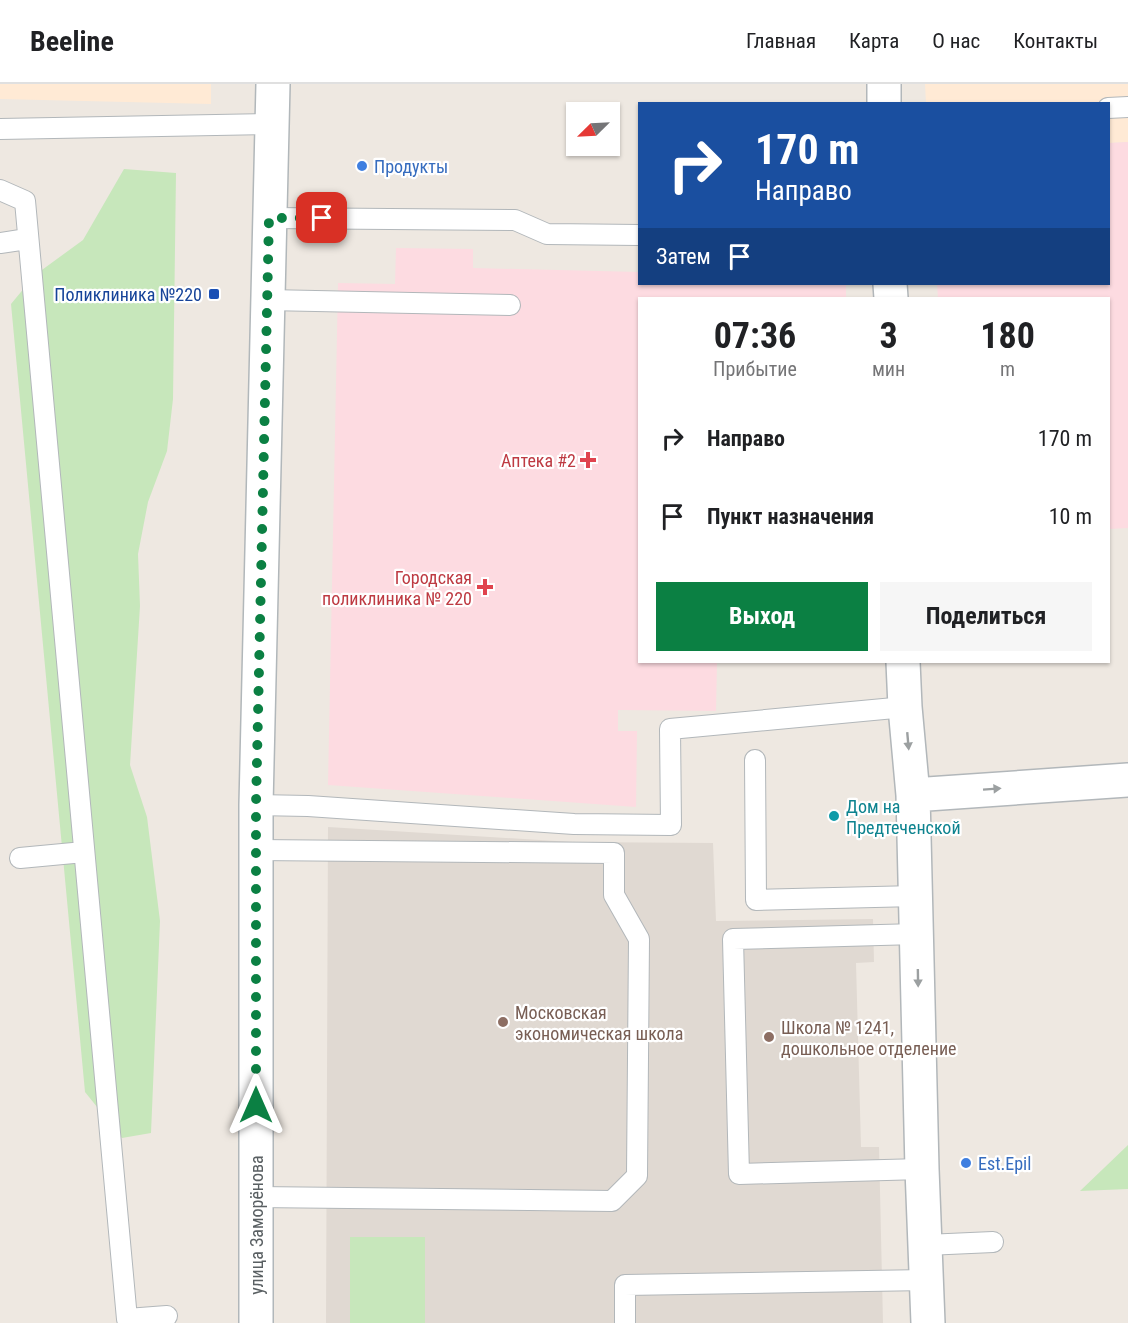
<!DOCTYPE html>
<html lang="ru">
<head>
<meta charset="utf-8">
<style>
  body { margin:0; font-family:"Roboto Condensed",sans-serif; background:#f6f6f6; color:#202124; height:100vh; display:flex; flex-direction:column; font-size:22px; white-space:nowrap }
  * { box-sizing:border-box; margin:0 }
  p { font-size:20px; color:#757577 }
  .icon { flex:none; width:33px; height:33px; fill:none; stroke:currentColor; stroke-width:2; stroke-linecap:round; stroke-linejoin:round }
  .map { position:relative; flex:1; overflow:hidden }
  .side { position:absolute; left:638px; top:213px; width:472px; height:366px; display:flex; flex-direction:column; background:#fff; border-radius:0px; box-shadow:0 2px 4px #0004 }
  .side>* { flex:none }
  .top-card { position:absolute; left:638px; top:18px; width:472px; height:183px; border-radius:0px; box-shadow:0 2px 4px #0004; background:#1a4fa0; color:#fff; overflow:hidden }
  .needle { width:39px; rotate:246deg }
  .controls { position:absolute; left:566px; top:18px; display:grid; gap:12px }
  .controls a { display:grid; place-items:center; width:54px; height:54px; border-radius:0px; background:#fff; box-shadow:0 2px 4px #0004; font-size:30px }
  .pin { position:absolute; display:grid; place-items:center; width:51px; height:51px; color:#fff; margin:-26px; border-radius:12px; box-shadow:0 3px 9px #0006 }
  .me { position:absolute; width:66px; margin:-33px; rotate:0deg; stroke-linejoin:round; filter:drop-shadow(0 0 4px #0008) }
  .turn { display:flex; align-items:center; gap:21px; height:126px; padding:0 18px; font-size:27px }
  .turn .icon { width:78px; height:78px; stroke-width:2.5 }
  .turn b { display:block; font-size:42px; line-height:51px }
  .then { display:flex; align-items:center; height:57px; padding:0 18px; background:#0003; gap:12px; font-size:22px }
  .eta { display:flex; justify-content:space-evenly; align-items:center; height:102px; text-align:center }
  .eta b { font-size:36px; font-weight:700; line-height:42px }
  .action { display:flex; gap:12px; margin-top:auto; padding:12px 18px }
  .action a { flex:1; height:69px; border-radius:0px; background:#0b8043; color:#fff; font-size:24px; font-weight:700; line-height:69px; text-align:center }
  .action a+a { background:#f6f6f6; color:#202124 }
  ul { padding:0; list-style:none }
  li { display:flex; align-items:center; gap:18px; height:78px; padding:0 18px }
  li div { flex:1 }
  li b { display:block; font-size:22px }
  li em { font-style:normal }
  header { display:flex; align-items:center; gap:36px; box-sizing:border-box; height:84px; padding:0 30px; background:#fff; border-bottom:2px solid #e0e0e0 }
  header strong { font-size:28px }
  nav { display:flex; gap:33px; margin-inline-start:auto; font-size:21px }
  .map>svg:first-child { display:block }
  .commercial { fill:#ffead5 }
  .education { fill:#e0d9d2 }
  .medical { fill:#fddbe1 }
  .green { fill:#c7e7bb }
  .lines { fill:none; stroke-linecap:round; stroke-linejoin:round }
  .lane-casing { stroke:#b2b7ba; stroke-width:22 }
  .street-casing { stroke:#b2b7ba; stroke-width:36 }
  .secondary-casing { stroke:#b1b7ba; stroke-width:36 }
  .lane { stroke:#fff; stroke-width:20 }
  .street { stroke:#fff; stroke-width:33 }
  .secondary { stroke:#fff; stroke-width:33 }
  .oneway { fill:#9ca0a1 }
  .route { stroke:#0b8043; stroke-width:10; stroke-dasharray:0 18 }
  .shop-dot { fill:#3f7fe0; stroke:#fff; stroke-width:2 }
  .transit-dot { fill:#1a4fb4; stroke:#fff; stroke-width:2 }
  .health-dot { fill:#e0444e; stroke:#fff; stroke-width:2 }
  .culture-dot { fill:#0f9aa8; stroke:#fff; stroke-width:2 }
  .education-dot { fill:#8d6e63; stroke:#fff; stroke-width:2 }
  .labels { text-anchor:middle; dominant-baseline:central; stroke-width:4.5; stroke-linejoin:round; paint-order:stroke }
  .shop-label { font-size:18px; fill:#366cbe; stroke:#fff; text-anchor:start }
  .transit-label { font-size:18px; fill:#164399; stroke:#fff; text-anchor:end }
  .health-label { font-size:18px; fill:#be3a42; stroke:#fff; text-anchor:end }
  .culture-label { font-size:18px; fill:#0d838f; stroke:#fff; text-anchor:start }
  .education-label { font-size:18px; fill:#785e54; stroke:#fff; text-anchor:start }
  .street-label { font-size:18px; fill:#5a6063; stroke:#fff }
</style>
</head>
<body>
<header>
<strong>Beeline</strong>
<nav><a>Главная</a><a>Карта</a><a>О нас</a><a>Контакты</a></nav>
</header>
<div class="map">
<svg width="1128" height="1239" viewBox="0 0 1128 1239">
  <rect width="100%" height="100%" fill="#eee8e1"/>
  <!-- commercial -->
  <path class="commercial" d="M 0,0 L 211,0 L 211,20 L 0,15 Z
    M 925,0 L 1128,0 L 1128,58 L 1109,59 L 1108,20 L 926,19 Z"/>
  <!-- education -->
  <path class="education" d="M 328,743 L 572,758 L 713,759 L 716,837 L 873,835 L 874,878 L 856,879 L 861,1063 L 879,1063 L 883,1239 L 326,1239 Z"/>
  <!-- medical -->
  <path class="medical" d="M 1128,58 L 1128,444 L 1109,445 L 1108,214 L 938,214 L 937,200 L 1108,200 L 1109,59 Z
    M 396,164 L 473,165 L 473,184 L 639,188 L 639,200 L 846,200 L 846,214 L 639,214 L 639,578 L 717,578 L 716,627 L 618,626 L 618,647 L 637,647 L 636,723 L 328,701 L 338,199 L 395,200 Z"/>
  <!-- green -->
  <path class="green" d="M 124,85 L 176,89 L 173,315 L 167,367 L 148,418 L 138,470 L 140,522 L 130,681 L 147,733 L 160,837 L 151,1049 L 122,1054 L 85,1008 L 11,220 L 35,191 L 83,156 Z
    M 1128,1061 L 1128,1105 L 1080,1107 Z
    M 350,1153 L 425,1153 L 425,1239 L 350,1239 Z"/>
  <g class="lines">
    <!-- lane casing -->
    <g class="lane-casing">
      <path id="lane" d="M 1108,24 L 1128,23
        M 0,45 L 272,40
        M 0,106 L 25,117 L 127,1235 L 167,1232
        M 269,134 L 515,136 L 547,150 L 639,151
        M 0,159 L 27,155
        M 267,216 L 510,221
        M 755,676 L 756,816 L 916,812
        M 256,721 L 308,722 L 574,740 L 671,741 L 670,645 L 905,623
        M 20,774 L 84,768
        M 917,850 L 733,855 L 739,1090 L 922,1085
        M 256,1113 L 612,1117 L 637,1092 L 639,855 L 614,811 L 614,769 L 256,766
        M 926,1161 L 993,1158
        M 625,1239 L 625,1201 L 927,1196"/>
    </g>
    <!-- street casing -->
    <g class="street-casing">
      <path id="street" d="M 884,0 L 884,20
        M 890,200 L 891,214
        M 903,578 L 905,623 L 913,711 L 922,1085 L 928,1239
        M 913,711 L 1128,696"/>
    </g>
    <!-- secondary casing -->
    <g class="secondary-casing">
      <path id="secondary" d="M 256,1239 L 256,721 L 273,0"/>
    </g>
    <!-- lane -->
    <use href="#lane" class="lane"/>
    <!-- street -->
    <use href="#street" class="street"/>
    <!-- secondary -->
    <use href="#secondary" class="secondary"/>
  </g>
  <!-- one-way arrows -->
  <defs><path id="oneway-solid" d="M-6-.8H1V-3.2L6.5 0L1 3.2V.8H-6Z" transform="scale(1.5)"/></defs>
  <g class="oneway">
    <use href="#oneway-solid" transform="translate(908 657) rotate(85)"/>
    <use href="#oneway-solid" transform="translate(992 705) rotate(-4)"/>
    <use href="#oneway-solid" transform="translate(918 894) rotate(89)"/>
  </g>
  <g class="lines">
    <!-- route -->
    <path class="route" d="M 256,1021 L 256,721 L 269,134 L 322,134"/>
  </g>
  <!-- markers -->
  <g class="shop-dot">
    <circle cx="362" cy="82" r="6"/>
    <circle cx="966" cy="1079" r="6"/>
  </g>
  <rect class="transit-dot" x="208" y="204" width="12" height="12" rx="3"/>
  <g class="health-dot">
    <path d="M585 367h6v6h6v6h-6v6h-6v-6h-6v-6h6z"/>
    <path d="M482 494h6v6h6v6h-6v6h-6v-6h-6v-6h6z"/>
  </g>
  <circle class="culture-dot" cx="834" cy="732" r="6"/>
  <g class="education-dot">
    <circle cx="503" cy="938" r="6"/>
    <circle cx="769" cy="953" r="6"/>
  </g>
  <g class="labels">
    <!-- shop labels -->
    <g class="shop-label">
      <text x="374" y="82">Продукты</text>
      <text x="978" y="1079">Est.Epil</text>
    </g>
    <!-- transit labels -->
    <g class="transit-label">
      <text x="202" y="210">Поликлиника №220</text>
    </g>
    <!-- health labels -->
    <g class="health-label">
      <text x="576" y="376">Аптека #2</text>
      <text x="472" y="493">Городская<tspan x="472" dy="21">поликлиника № 220</tspan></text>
    </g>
    <!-- culture labels -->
    <g class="culture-label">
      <text x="846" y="722">Дом на<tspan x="846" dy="21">Предтеченской</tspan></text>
    </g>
    <!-- education labels -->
    <g class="education-label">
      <text x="515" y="928">Московская<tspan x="515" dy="21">экономическая школа</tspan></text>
      <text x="781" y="943">Школа № 1241,<tspan x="781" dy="21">дошкольное отделение</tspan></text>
    </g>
    <!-- street labels -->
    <g class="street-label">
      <text transform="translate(256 1141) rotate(-90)">улица Заморёнова</text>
    </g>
  </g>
</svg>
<div class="controls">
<a><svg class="needle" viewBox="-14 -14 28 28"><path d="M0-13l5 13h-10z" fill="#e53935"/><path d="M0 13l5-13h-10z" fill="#757577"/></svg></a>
</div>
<div class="pin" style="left:322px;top:134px;background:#d93025"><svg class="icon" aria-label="arrive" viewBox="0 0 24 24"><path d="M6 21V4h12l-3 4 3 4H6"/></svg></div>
<svg class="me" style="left:256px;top:1021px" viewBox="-20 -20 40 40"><path d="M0-17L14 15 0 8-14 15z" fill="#0b8043" stroke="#fff" stroke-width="4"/></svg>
<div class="top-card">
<div class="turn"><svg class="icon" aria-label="right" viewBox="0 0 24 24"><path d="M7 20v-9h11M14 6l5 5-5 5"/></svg><div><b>170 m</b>Направо</div></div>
<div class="then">Затем<svg class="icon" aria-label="arrive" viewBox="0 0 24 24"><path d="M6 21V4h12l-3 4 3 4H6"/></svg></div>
</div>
<section class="side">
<div class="eta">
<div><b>07:36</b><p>Прибытие</p></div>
<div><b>3</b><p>мин</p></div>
<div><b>180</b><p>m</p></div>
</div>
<ul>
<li><svg class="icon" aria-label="right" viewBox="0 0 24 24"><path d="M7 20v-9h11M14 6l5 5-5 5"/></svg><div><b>Направо</b></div><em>170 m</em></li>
<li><svg class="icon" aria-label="arrive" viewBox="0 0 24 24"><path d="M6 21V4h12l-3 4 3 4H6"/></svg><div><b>Пункт назначения</b></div><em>10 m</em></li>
</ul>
<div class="action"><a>Выход</a><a>Поделиться</a></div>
</section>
</div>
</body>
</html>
